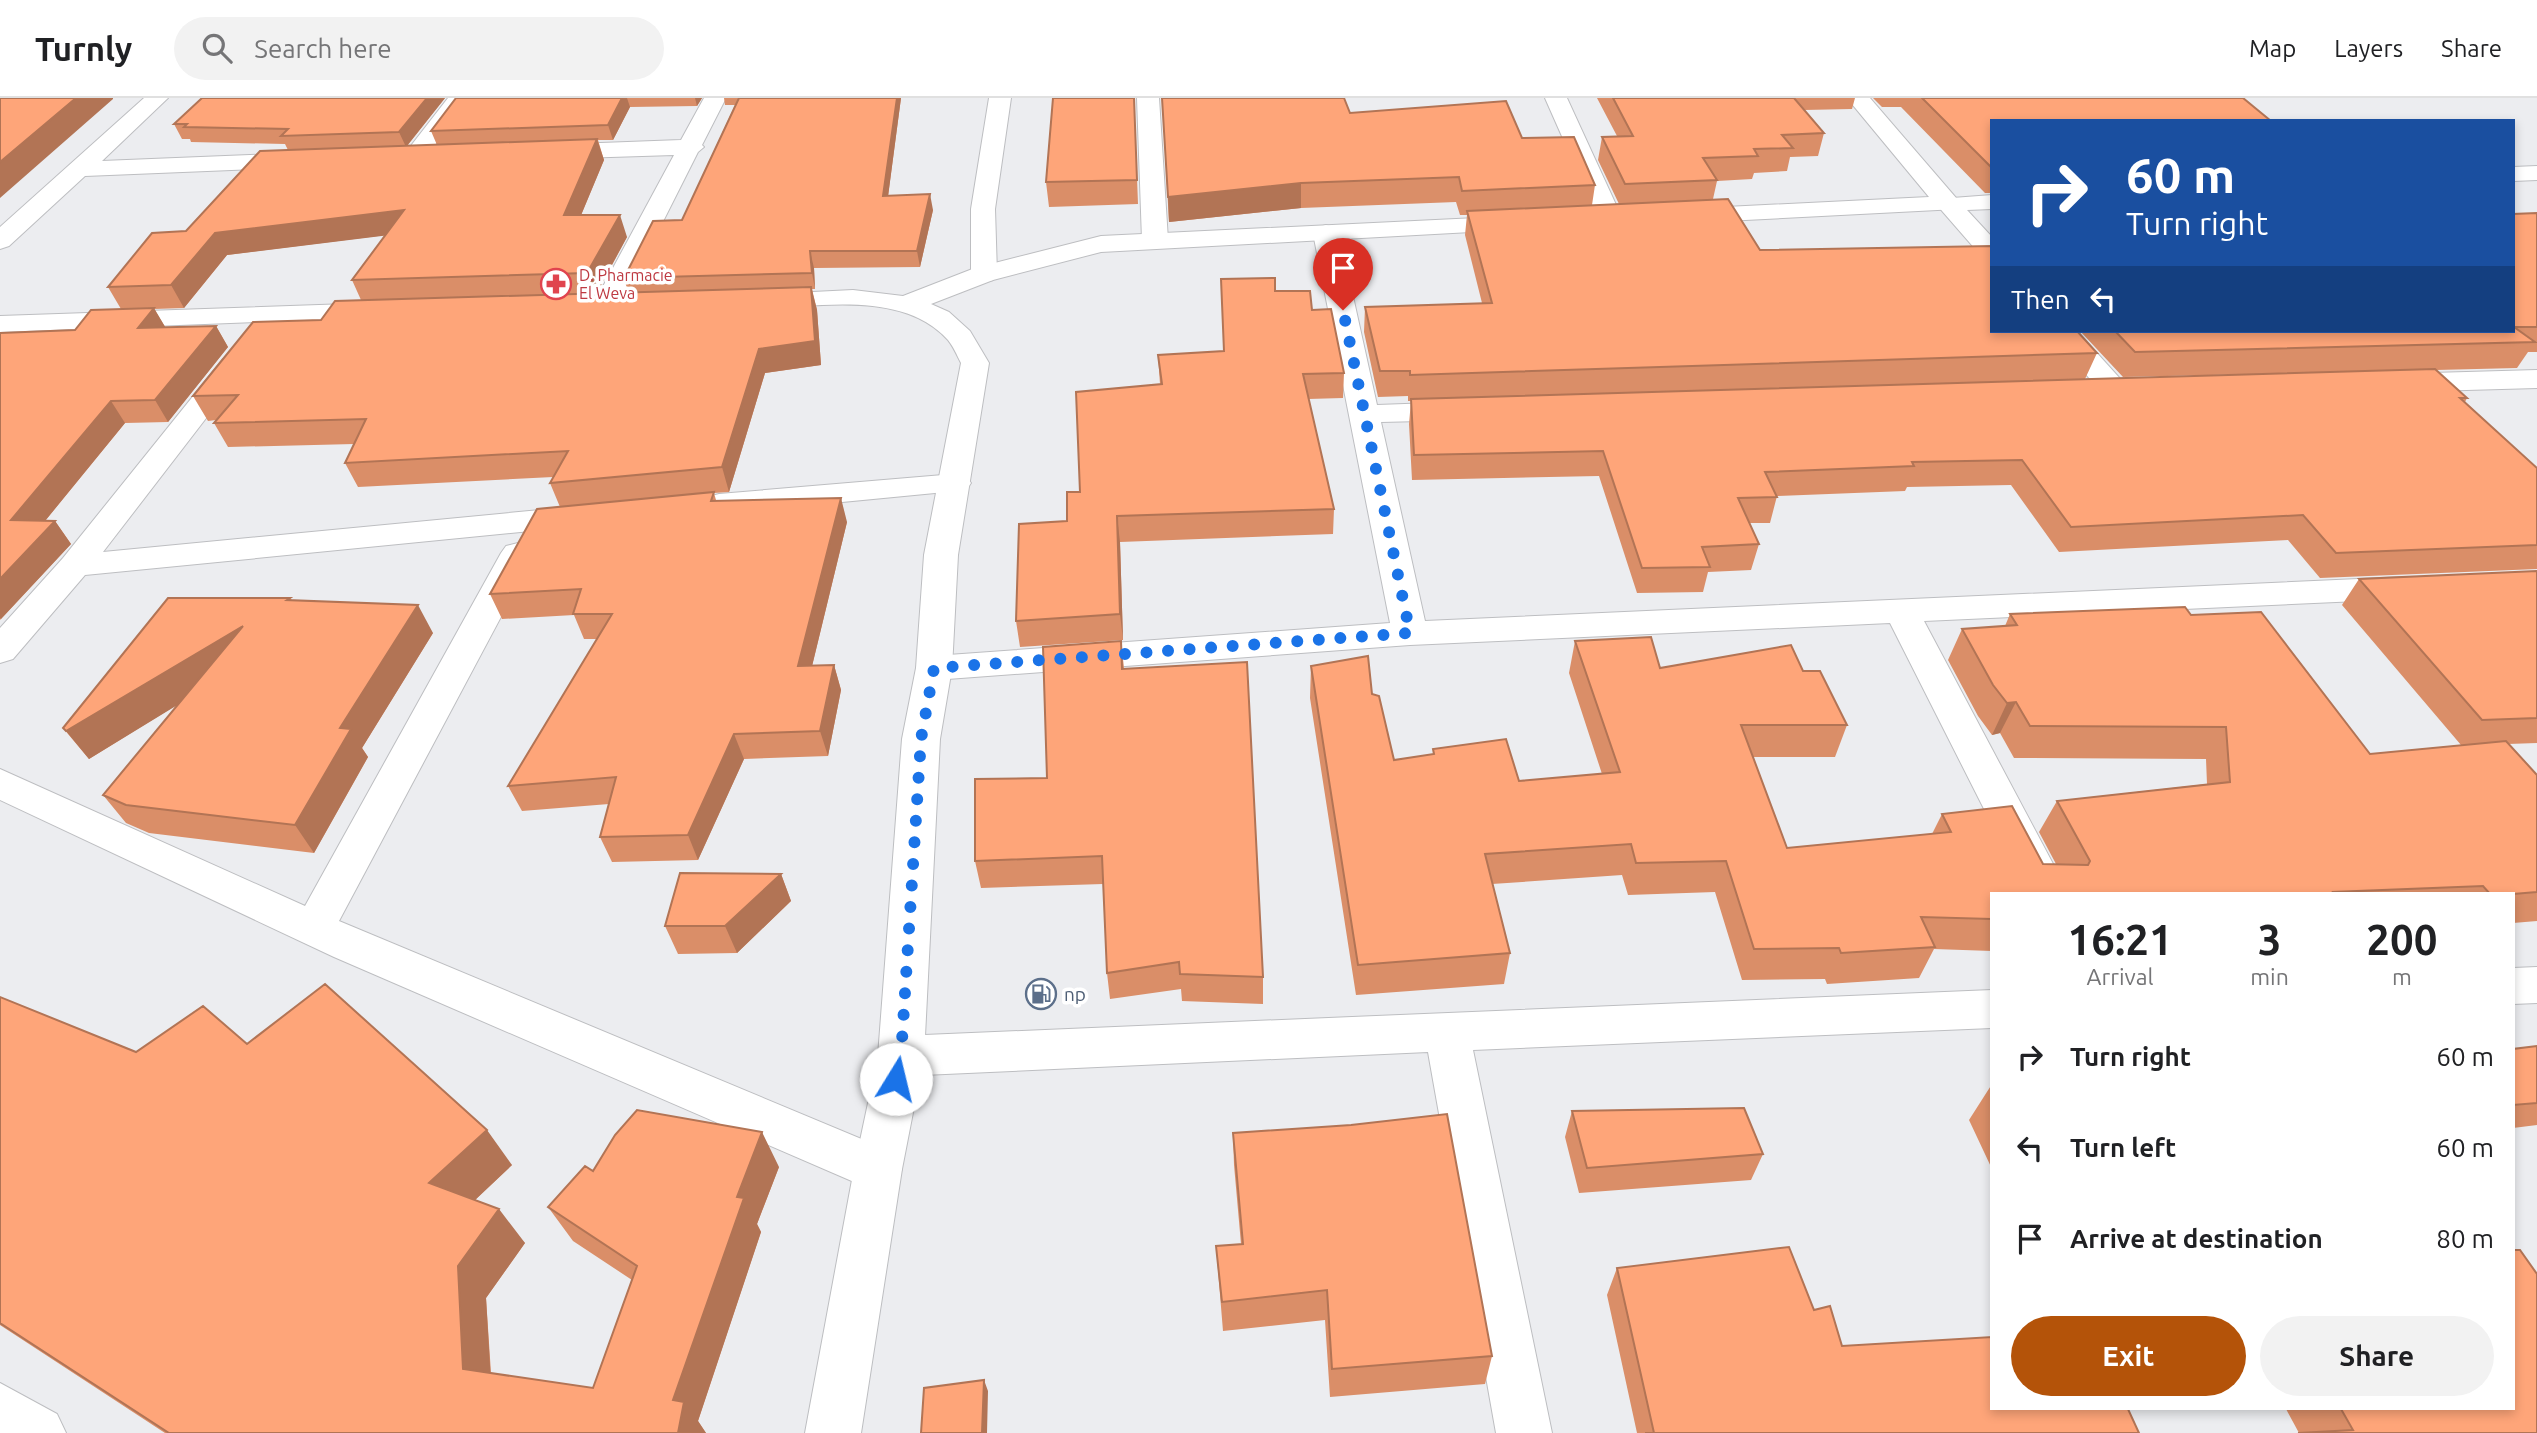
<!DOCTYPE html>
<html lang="en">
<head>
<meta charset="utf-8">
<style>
  body { margin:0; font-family:Ubuntu,sans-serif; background:#f2f2f2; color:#202124; height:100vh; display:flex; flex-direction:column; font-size:26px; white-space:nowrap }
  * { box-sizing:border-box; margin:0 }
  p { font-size:23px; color:#757577 }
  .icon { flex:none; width:38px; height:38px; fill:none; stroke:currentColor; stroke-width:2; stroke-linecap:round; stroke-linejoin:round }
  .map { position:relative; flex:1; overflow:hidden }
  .side { position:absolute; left:1990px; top:794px; width:525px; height:518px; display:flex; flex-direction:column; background:#fff; border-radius:0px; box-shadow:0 4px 10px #0003 }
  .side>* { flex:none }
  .banner { position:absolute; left:1990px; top:21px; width:525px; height:214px; border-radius:0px; box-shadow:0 4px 10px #0003; background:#1a4fa0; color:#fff; overflow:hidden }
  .pin { position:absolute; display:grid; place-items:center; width:60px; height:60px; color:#fff; margin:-72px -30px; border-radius:50% 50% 50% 0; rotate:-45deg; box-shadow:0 0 7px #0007 }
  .pin .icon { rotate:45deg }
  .me { position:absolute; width:77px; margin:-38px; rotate:9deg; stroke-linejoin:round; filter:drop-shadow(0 0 5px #0008) }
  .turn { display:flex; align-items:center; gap:24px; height:147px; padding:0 21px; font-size:32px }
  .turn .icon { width:91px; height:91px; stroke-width:2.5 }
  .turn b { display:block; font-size:49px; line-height:60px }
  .then { display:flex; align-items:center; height:66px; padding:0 21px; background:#0003; gap:14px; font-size:26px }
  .eta { display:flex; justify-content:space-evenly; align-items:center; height:119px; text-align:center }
  .eta b { font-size:42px; font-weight:700; line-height:49px }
  .button { display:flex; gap:14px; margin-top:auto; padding:14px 21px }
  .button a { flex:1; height:80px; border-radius:42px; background:#b45309; color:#fff; font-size:28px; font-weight:700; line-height:80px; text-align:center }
  .button a+a { background:#f2f2f2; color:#202124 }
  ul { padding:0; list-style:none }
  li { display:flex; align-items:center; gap:21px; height:91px; padding:0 21px }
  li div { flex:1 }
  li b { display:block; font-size:26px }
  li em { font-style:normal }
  header { display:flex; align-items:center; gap:42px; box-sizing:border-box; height:98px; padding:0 35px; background:#fff; border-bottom:2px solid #e0e0e0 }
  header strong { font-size:33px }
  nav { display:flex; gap:38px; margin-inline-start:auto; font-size:24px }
  .search { width:490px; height:63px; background:#f2f2f2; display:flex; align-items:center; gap:18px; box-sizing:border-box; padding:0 24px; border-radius:38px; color:#757577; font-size:26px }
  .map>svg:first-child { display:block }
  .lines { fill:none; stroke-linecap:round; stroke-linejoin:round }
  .street-casing { stroke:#bdbec1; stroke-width:2 }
  .secondary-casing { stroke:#bdbec1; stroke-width:2 }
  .street { fill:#fff; fill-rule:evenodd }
  .secondary { fill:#fff; fill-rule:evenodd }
  .wall { fill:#da8e68 }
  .shaded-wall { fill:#b27455 }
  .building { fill:#fea579; stroke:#b27455; stroke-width:2 }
  .route { stroke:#1a73e8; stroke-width:12; stroke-dasharray:0 21.6 }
  .labels { text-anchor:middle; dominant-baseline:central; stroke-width:7; stroke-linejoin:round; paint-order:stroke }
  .far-health-label { font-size:16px; fill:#be3a42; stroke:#fff; text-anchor:start }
  .service-label { font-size:19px; fill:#4e5e75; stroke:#fff; text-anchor:start }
</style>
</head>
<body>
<header>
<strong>Turnly</strong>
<div class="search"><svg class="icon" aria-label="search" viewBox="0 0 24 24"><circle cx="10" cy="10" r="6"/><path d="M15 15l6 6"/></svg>Search here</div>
<nav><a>Map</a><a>Layers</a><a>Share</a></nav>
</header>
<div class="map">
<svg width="2537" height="1335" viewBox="0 0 2537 1335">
  <rect width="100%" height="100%" fill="#ecedf0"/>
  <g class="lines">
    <!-- street casing -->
    <g class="street-casing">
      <path id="street" d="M 144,0 L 168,0 L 102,63 L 302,55 L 310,57 L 314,62 L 310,67 L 302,69 L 85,78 L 9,148 L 0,151 L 0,129 Z
        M 448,0 L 470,0 L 423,63 L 407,63 L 403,58 Z
        M 704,0 L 726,0 L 702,47 L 704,49 L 698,54 L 621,207 L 617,213 L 607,215 L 597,213 L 593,207 L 674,57 L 547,61 L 539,59 L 535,54 L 539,49 L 547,47 L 681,42 Z
        M 989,0 L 1011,0 L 995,111 L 997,176 L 993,182 L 984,184 L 975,182 L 971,176 L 971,111 Z
        M 1137,0 L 1159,0 L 1168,142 L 1164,147 L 1155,150 L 1146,147 L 1142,142 Z
        M 1545,0 L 1567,0 L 1623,122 L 1620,127 L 1611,129 L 1602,127 L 1599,122 Z
        M 2537,68 L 2537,82 L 2513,83 L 2513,69 Z
        M 1992,97 L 1992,111 L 1967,112 L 1992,139 L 1992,163 L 1983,160 L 1936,106 L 1939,101 Z
        M 1326,127 L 1335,130 L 1339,135 L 1377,307 L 1461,304 L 1472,307 L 1476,313 L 1472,319 L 1461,322 L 1381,324 L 1425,523 L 2403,479 L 2415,482 L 2420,490 L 2415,498 L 2403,501 L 1924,523 L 2069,796 L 2027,796 L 1890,525 L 1410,547 L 934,582 L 921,579 L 916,570 L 921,561 L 934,558 L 1390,525 L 1313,135 L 1317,130 Z
        M 2048,233 L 2077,233 L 2124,285 L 2129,291 L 2124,297 L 2114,300 L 2104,297 Z
        M 233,258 L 243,261 L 247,267 L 103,454 L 582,408 L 593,411 L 598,418 L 593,425 L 582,428 L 85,477 L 13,561 L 0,565 L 0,530 L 63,460 L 223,261 Z
        M 2537,272 L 2537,290 L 2396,294 L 2386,291 L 2381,285 L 2386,279 L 2396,276 Z
        M 955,376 L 966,378 L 971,385 L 966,392 L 719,416 L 708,413 L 703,406 L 708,399 L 719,396 Z
        M 518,445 L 530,448 L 535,455 L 339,823 L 895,1055 L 902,1071 L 895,1087 L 878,1093 L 861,1087 L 334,859 L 0,702 L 0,671 L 305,808 L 501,455 L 506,448 Z
        M 2537,869 L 2537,905 L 2513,906 L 2513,870 Z
        M 1992,892 L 1992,930 L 1473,952 L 1552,1335 L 1496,1335 L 1428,954 L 901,978 L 885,972 L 878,958 L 885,944 L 901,938 Z
        M 0,1285 L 57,1316 L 66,1335 L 0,1335 Z"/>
    </g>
    <!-- secondary casing -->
    <g class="secondary-casing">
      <path id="secondary" d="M 1847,0 L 1870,0 L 1957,101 L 1960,106 L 1957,111 L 1686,125 L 1677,123 L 1674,118 L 1677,113 L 1686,111 L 1929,99 Z
        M 1518,118 L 1527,121 L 1531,126 L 1527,131 L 1101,154 L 993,182 L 931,206 L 949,214 L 970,233 L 989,265 L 958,457 L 952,570 L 940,641 L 924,958 L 902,1071 L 861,1335 L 805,1335 L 854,1071 L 878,958 L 902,641 L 916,570 L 924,457 L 961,265 C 957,257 953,248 948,242 C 904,193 821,208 763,211 L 753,209 L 750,203 L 753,197 L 853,192 L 903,198 L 975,170 L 1101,138 Z
        M 377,205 L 387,207 L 391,213 L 387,219 L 0,234 L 0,218 Z"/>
    </g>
    <!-- street -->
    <use href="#street" class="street"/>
    <!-- secondary -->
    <use href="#secondary" class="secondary"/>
  </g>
  <!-- wall -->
  <path class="wall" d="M 202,0 L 445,0 L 407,48 L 437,47 L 431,33 L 456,0 L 702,0 L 697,8 L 630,9 L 613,42 L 598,42 L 604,62 L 581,117 L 627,139 L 597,195 L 628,194 L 624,180 L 682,122 L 735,7 L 725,7 L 724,0 L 901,0 L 888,98 L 933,112 L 920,169 L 814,170 L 815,191 L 812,191 L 817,212 L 821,267 L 765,275 L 729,394 L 714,395 L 716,402 L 847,424 L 812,568 L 834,567 L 841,592 L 828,658 L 744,661 L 698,762 L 612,764 L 600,739 L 609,706 L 522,713 L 508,688 L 597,541 L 584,541 L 574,517 L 502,521 L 490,496 L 560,409 L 550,385 L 553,379 L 358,389 L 345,365 L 354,346 L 228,349 L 214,325 L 216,322 L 208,323 L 193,298 L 321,222 L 361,202 L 352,182 L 386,137 L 227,157 L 184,210 L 154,211 L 165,229 L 216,228 L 228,249 L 168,324 L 125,325 L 45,423 L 55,423 L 71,446 L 0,522 L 0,235 L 75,232 L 121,211 L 108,189 L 186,133 L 288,52 L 285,46 L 191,44 L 190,41 L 182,41 L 174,26 Z
    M 1053,0 L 1134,0 L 1138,106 L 1049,109 L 1046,84 Z
    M 1162,0 L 1350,15 L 1522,40 L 1595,87 L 1592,107 L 1619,106 L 1598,62 L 1602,39 L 1617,38 L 1597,0 L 1855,0 L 1852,11 L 1804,12 L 1824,35 L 1818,58 L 1790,59 L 1787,73 L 1754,75 L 1752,81 L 1717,83 L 1713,101 L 1760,152 L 2097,255 L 2085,281 L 1887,287 L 2301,275 L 2123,279 L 2080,233 L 2513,233 L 2537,115 L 2537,254 L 2528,254 L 2517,270 L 2436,272 L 2467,300 L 2465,304 L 2537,370 L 2537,471 L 2320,480 L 2288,442 L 2059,454 L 2011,387 L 1907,389 L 1905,393 L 1777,398 L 1770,425 L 1749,425 L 1759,446 L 1751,472 L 1708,474 L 1703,494 L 1637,495 L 1599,378 L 1412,382 L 1409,326 L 1411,303 L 1408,303 L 1408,298 L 1378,299 L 1364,234 L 1365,209 L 1482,205 L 1465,137 L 1467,117 L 1460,117 L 1456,104 L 1301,110 L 1169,124 Z
    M 1873,0 L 2243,0 L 1992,23 L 1992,95 L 1985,95 L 1901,9 L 1882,9 Z
    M 1275,193 L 1312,212 L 1344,275 L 1343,300 L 1308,301 L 1334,411 L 1333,436 L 1120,444 L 1123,542 L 1020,549 L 1016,523 L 1067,423 L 1080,394 L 1160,286 L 1158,257 L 1223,253 Z
    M 2537,473 L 2537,645 L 2508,646 L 2537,677 L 2537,823 L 2513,825 L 2513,796 L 1992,796 L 1992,853 L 1934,851 L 1919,880 L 1827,886 L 1825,881 L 1742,882 L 1715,794 L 1628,797 L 1622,777 L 1492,786 L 1510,855 L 1504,886 L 1356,897 L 1310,600 L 1311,568 L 1372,596 L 1394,662 L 1433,657 L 1433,651 L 1519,683 L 1602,676 L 1569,575 L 1575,543 L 1660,570 L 1803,573 L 1847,627 L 1835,659 L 1753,659 L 1787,750 L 1932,736 L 1942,716 L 2043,766 L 2056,766 L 2039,734 L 2057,703 L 2207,686 L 2206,661 L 2014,660 L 2000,635 L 1992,637 L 1978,618 L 1948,562 L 1962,531 L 2005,528 L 2010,516 L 2191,517 L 2370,656 L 2461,647 L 2342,507 L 2359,481 Z
    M 290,500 L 292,502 L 433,535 L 362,650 L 368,659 L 314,755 L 149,735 L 126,725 L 103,697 L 178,606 L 89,661 L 63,630 Z
    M 1121,543 L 1124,570 L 1263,879 L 1263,906 L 1182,903 L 1181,891 L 1110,901 L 1107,875 L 1103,786 L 981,790 L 975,763 L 1047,680 Z
    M 781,776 L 791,803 L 737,855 L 678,856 L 665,828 Z
    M 0,899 L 136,954 L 247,946 L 512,1067 L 475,1102 L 525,1145 L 486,1200 L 491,1275 L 593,1290 L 632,1182 L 573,1143 L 548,1109 L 593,1073 L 779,1069 L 757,1126 L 761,1134 L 698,1323 L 706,1335 L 165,1335 L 0,1227 Z
    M 2537,948 L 2537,1027 L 2513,1030 L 2513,951 Z
    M 1992,986 L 1992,1071 L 1969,1022 Z
    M 1572,1013 L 1763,1056 L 1751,1082 L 1579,1095 L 1565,1039 Z
    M 1233,1035 L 1492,1258 L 1485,1286 L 1330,1299 L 1325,1222 L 1223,1233 L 1216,1148 L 1241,1146 L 1234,1067 Z
    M 1617,1170 L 1814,1212 L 1842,1248 L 2139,1335 L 1637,1335 L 1607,1197 Z
    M 2286,1311 L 2513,1311 L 2537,1335 L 2299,1335 Z"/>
  <!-- shaded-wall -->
  <path class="shaded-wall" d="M 76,0 L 113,0 L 113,1 L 0,100 L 0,64 Z
    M 427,0 L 445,0 L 406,49 L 399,34 Z
    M 622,0 L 627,0 L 630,9 L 613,42 L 608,27 Z
    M 695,0 L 702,0 L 697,8 Z
    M 897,0 L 901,0 L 886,114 L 883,98 Z
    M 597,41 L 604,62 L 572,139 L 564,117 Z
    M 1301,85 L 1301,110 L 1169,124 L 1168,99 Z
    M 930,96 L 933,112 L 920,169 L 917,153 Z
    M 404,112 L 414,134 L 227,157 L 184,210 L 171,187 L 215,135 Z
    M 620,117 L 627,139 L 595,198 L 587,175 Z
    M 810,153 L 814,170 L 815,191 L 812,175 Z
    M 811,189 L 817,212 L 821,267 L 765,275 L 729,394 L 722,369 L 759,251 Z
    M 154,210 L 167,232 L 138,230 Z
    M 216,228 L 228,249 L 168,324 L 155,302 Z
    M 111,303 L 125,325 L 27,445 L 11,422 Z
    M 841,400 L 847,424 L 806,593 L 798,568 Z
    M 1117,418 L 1120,444 L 1123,542 L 1120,516 Z
    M 55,423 L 71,446 L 1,521 L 0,520 L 0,481 Z
    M 418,507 L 433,535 L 362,650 L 368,659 L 314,755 L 295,727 L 340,630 Z
    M 243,528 L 261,556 L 89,661 L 66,633 Z
    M 834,567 L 841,592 L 828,658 L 820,633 Z
    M 2016,604 L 2000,635 L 1992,637 L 2007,605 Z
    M 734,636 L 744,661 L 698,762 L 688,737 Z
    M 781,776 L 791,803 L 737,855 L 725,828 Z
    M 487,1032 L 512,1067 L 457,1119 L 429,1085 Z
    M 762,1034 L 779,1069 L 757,1126 L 761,1134 L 698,1323 L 706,1335 L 678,1335 L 673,1302 L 737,1099 Z
    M 499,1111 L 525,1145 L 486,1200 L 492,1301 L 463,1271 L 458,1168 Z
    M 984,1282 L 988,1293 L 987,1335 L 982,1335 Z"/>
  <!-- building -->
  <path class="building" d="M 0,0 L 76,0 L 0,64 Z
    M 202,0 L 427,0 L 399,34 L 281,38 L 288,31 L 184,29 L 187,26 L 174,26 Z
    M 456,0 L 622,0 L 608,27 L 431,33 Z
    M 739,0 L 897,0 L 883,98 L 930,96 L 917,153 L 810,153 L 812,175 L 624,180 L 653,123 L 682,122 Z
    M 1053,0 L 1134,0 L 1137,82 L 1046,84 Z
    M 1162,0 L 1344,0 L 1350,15 L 1506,3 L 1522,40 L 1574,39 L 1595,87 L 1462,93 L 1459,79 L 1301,85 L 1168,99 Z
    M 1613,0 L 1794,0 L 1824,35 L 1782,37 L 1793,50 L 1754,51 L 1758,58 L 1703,60 L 1717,82 L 1625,86 L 1602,39 L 1633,38 Z
    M 1922,0 L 2243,0 L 2271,23 L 1992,23 L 1992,70 Z
    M 597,41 L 564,117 L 620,117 L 587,175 L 352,182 L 404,112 L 215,135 L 171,187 L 108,189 L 152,135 L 186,133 L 260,53 Z
    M 1728,101 L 1760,152 L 1992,148 L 1992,233 L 2077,233 L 2097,255 L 1410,277 L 1410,273 L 1380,273 L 1365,209 L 1492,205 L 1467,113 Z
    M 2537,115 L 2537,229 L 2514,229 L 2535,244 L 2135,254 L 2115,233 L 2513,233 L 2513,116 Z
    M 1275,180 L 1275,193 L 1310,193 L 1312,212 L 1331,211 L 1344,275 L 1303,276 L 1334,411 L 1117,418 L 1120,516 L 1016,523 L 1019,426 L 1067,423 L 1067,394 L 1080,394 L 1076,294 L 1162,286 L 1158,257 L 1224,253 L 1221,181 Z
    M 811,189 L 815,243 L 759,251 L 722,369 L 550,385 L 568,353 L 345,365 L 366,321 L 214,325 L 238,297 L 193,298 L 253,224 L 321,222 L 335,203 Z
    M 154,210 L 138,230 L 216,228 L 155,302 L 111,303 L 11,422 L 55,423 L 0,481 L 0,235 L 75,232 L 91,212 Z
    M 2435,271 L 2467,300 L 2460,300 L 2537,370 L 2537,447 L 2336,455 L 2303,417 L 2071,429 L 2022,362 L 1912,364 L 1914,368 L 1765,374 L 1777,399 L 1738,400 L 1759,446 L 1702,449 L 1710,469 L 1642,470 L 1603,353 L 1414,357 L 1411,301 Z
    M 714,394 L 711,403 L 841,400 L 798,568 L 834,567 L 820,633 L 734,636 L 688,737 L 600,739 L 616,679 L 508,688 L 612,516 L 573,516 L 581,491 L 490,496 L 537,411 Z
    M 2537,473 L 2537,620 L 2482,622 L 2359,481 Z
    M 168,500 L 290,500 L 287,502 L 418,507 L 340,630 L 351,631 L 295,727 L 126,707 L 103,697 L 243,528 L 66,633 L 63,630 Z
    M 2185,509 L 2191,517 L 2261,514 L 2370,656 L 2506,643 L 2537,677 L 2537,794 L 2513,796 L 2490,796 L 2483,788 L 2333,794 L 2334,796 L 1992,796 L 1992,821 L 1921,819 L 1935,849 L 1841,855 L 1839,850 L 1754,851 L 1726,763 L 1636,765 L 1631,746 L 1485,756 L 1510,855 L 1358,867 L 1311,568 L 1368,558 L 1372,596 L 1379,598 L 1394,662 L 1434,656 L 1433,651 L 1506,641 L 1519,683 L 1620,674 L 1575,543 L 1651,539 L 1660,570 L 1791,547 L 1803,573 L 1820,573 L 1847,627 L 1741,627 L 1787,750 L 1951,734 L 1942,716 L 2012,708 L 2043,766 L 2088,767 L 2090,763 L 2057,703 L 2230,684 L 2226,629 L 2030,628 L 2016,604 L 2007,605 L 1993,587 L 1962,531 L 2017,527 L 2010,516 Z
    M 1121,543 L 1122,571 L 1247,564 L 1263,879 L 1180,876 L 1179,864 L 1107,875 L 1102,758 L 975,763 L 975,681 L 1047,680 L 1043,549 Z
    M 680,775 L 781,776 L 725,828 L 665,828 Z
    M 325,886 L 487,1032 L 429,1085 L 499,1111 L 458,1168 L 463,1271 L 593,1290 L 637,1168 L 548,1109 L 585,1068 L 593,1073 L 615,1037 L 637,1012 L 762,1034 L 737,1099 L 744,1100 L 673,1302 L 684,1304 L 678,1335 L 169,1335 L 0,1225 L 0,899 L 136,954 L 203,908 L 247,946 Z
    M 2537,948 L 2537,1005 L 2513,1007 L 2513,951 Z
    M 1744,1010 L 1763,1056 L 1587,1070 L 1572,1013 Z
    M 1447,1016 L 1492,1258 L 1332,1271 L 1327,1192 L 1222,1204 L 1216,1148 L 1243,1146 L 1233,1035 L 1351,1027 Z
    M 1789,1149 L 1814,1212 L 1830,1208 L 1842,1248 L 1992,1239 L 1992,1311 L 2128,1311 L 2139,1335 L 1645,1335 L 1654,1335 L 1617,1170 Z
    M 2513,1152 L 2520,1152 L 2537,1176 L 2537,1335 L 2298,1335 L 2353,1332 L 2341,1311 L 2513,1311 Z
    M 984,1282 L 982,1335 L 921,1335 L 924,1290 Z"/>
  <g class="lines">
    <!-- route -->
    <path class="route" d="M 896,981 L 901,958 L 921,641 L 934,570 L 1410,535 L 1343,212"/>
  </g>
  <!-- icons -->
  <defs>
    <g id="pharmacy-ring" transform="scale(1.575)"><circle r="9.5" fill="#fff" stroke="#e0444e" stroke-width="1.5"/><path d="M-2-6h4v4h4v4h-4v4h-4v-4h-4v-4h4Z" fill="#e0444e"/></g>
    <g id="fuel-ring" transform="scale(1.575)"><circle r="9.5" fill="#fff" stroke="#5c6f8a" stroke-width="1.5"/><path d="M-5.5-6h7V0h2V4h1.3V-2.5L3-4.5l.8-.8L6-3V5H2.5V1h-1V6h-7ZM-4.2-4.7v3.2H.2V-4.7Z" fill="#5c6f8a"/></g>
  </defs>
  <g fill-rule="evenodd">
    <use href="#pharmacy-ring" x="556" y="186"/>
    <use href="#fuel-ring" x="1041" y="896"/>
  </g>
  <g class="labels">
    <!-- far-health labels -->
    <g class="far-health-label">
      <text x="579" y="177">D. Pharmacie<tspan x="579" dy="18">El Weva</tspan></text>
    </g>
    <!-- service labels -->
    <g class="service-label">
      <text x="1064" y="896">np</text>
    </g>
  </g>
</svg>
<div class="pin" style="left:1343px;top:212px;background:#d93025"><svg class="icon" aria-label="arrive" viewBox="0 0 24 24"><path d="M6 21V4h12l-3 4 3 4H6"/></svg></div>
<svg class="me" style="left:896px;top:981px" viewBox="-20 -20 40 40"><circle r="19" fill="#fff"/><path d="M0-13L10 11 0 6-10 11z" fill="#1a73e8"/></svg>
<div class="banner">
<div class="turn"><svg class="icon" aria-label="right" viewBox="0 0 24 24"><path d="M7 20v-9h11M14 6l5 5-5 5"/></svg><div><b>60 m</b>Turn right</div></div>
<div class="then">Then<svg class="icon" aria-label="left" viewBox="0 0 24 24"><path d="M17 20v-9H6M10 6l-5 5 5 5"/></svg></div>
</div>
<section class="side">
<div class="eta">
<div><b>16:21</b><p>Arrival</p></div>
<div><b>3</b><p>min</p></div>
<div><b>200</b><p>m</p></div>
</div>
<ul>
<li><svg class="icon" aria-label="right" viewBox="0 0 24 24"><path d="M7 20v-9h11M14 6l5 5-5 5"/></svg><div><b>Turn right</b></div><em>60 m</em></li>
<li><svg class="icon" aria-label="left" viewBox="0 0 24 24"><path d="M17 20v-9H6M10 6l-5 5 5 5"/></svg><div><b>Turn left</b></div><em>60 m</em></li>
<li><svg class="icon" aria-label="arrive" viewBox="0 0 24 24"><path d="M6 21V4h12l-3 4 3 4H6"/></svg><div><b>Arrive at destination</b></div><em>80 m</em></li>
</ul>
<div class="button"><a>Exit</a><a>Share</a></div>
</section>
</div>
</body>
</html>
